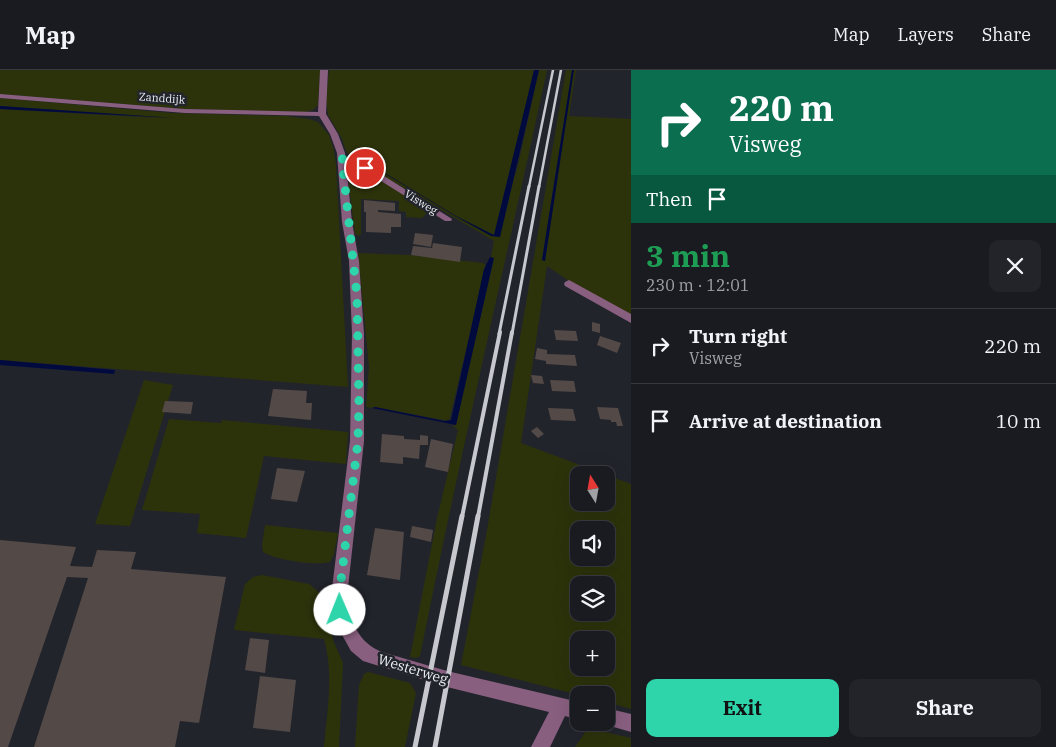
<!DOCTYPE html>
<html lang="en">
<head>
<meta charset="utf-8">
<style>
  body { margin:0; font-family:"IBM Plex Serif",serif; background:#23242a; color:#f1f3f6; height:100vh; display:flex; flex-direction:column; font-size:19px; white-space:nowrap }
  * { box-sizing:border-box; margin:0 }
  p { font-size:16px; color:#9fa1a5 }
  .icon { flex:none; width:28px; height:28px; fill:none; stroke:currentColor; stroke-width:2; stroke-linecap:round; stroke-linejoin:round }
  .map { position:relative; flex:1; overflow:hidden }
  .drawer { display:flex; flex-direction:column; background:#1a1b21; width:425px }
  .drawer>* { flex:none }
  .guide { background:#0b6e4f; color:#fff; overflow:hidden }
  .needle { width:32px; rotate:349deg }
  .fabs { position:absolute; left:570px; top:396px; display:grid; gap:10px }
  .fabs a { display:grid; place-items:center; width:45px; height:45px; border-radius:10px; background:#1a1b21; box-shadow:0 5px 20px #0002,0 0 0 1px #38393f; font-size:25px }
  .pin { position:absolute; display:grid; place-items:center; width:42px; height:42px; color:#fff; margin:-21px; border:2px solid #fff; border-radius:50%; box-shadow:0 1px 5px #0007 }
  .me { position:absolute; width:55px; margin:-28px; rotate:359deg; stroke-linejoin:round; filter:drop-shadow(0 0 4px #0008) }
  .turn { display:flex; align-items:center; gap:18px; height:105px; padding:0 15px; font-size:22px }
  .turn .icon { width:65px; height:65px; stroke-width:2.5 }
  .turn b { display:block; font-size:35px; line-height:42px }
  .then { display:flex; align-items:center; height:48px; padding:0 15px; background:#0003; gap:10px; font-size:19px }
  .round { display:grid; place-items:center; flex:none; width:52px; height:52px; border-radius:10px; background:#23242a }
  .overview { display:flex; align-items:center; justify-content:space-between; height:85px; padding:0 15px }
  h1 { font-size:30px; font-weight:800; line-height:38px; color:#1e9e55 }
  .primary-button { display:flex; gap:10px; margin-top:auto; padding:10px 15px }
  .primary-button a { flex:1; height:58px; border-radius:10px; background:#2ed4aa; color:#111; font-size:20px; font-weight:800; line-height:58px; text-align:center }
  .primary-button a+a { background:#23242a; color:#f1f3f6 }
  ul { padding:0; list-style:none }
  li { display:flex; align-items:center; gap:15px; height:75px; padding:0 15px; border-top:1px solid #38393f }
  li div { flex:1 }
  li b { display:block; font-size:19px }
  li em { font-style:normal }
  header { display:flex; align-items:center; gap:30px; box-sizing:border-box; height:70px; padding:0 25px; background:#1a1b21; border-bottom:1px solid #38393f }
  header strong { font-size:24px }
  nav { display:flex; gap:28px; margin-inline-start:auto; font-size:18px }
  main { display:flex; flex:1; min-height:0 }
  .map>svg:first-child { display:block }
  .green { fill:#2c330b; fill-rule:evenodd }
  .water { fill:#000a3e }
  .building { fill:#534946 }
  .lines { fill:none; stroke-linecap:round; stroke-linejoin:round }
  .lane { fill:#895f80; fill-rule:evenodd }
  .street { fill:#895f80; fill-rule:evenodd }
  .rail-far3 { stroke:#c6c8ce; stroke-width:2.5 }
  .rail-far2 { stroke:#c6c8ce; stroke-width:3 }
  .rail-far1 { stroke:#c6c8ce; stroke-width:4 }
  .rail { stroke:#c6c8ce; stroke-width:5 }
  .route { stroke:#2ed4aa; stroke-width:9; stroke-dasharray:0 16.2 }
  .labels { text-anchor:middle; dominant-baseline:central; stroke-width:5; stroke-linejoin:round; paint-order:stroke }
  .far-street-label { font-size:11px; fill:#eef0f5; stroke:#22242c }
  .street-label { font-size:14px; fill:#eef0f5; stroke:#22242c }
</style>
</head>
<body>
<header>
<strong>Map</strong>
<nav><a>Map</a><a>Layers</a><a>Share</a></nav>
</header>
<main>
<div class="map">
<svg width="631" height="677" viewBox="0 0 631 677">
  <rect width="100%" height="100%" fill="#22242c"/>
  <!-- green -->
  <path class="green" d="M 0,0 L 320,0 L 318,35 L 313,40 L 304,42 L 185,39 L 0,24 Z
    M 329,0 L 534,0 L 496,163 L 491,165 L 469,153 L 497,167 L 519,91 L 539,0 L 547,0 C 505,195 459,390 420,586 L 416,588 L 410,587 L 437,448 L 458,360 L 453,356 L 456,355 L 493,192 L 491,187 L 494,171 L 351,87 L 346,81 L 342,69 L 328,45 L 326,29 Z
    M 566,0 L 572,0 L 542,190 L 545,191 L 572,10 L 574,0 L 576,0 L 569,46 L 631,49 L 631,246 L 569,211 L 547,196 L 521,373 L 631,414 L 631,639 L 606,632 L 606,625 L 579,625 L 461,595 L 487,460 ZM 579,405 L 606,405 L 606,432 L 579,432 ZM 579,460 L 606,460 L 606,488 L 579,488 ZM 579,515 L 606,515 L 606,542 L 579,542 ZM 579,570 L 606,570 L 606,598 L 579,598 Z
    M 0,28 L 171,43 L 286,46 L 309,49 L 318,52 L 329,65 L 333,77 L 336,94 L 348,317 L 0,290 L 0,39 L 175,49 L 0,36 Z
    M 349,92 L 425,136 L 427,143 L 422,148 L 406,147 L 406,142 L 399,141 L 399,131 L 361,129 L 361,164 L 359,166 L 355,164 L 349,117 Z
    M 358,183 L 409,185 L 483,193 L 486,196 L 449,351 L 375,337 L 372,338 L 366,337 L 369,297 Z
    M 144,310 L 173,315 L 130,456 L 95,454 Z
    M 169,349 L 221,353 L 222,350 L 348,362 L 346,394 L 264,386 L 246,468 L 197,463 L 200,444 L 142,440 Z
    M 265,455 L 338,463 L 334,484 L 330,492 C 315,496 276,490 263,482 L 262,475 Z
    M 262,505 L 309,514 L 326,528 L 333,570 L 343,593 L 339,677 L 324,677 C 327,641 334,604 324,569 L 234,560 L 245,514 L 253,507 Z
    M 368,602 L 410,613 L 416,623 L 405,677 L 355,677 L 359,615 L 364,604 Z
    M 588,658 L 631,668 L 631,677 L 575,677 Z"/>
  <!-- water -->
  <path class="water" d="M 534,0 L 539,0 L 500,167 L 491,166 L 455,146 L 364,91 L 354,81 L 338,53 L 354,81 L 365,91 L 456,146 L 494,165 Z
    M 572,0 L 574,0 L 545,191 L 542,190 Z
    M 0,36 L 176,48 L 0,39 Z
    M 490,187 L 494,188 L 493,192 L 456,355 L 372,338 L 375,337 L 444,351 L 451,350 L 484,199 Z
    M 0,290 L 115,300 L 114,304 L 0,295 Z"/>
  <!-- building -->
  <path class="building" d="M 364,130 L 395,133 L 395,141 L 378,140 L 378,142 L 401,144 L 401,157 L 391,157 L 391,163 L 366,162 L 366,142 L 364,142 Z
    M 415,163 L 433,165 L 431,177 L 413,174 Z
    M 433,173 L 462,177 L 460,192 L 411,185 L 413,176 L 432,178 Z
    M 592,252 L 600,254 L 600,263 L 592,261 Z
    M 554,260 L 576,261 L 578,271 L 556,270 Z
    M 600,266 L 621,273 L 617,283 L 597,275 Z
    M 537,278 L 547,280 L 547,284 L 575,285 L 577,296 L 546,294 L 546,291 L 535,289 Z
    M 531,305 L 542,306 L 544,314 L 533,313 Z
    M 550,310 L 574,311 L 576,322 L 552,321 Z
    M 273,319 L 307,321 L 306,333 L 312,333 L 311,350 L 268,346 Z
    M 165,331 L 193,332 L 191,344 L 162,342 Z
    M 597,337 L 618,338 L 623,356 L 617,356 L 616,352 L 611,352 L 611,350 L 600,349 Z
    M 548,338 L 573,339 L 576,351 L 551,350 Z
    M 537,357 L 544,364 L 538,368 L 531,361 Z
    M 382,364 L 404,366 L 404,369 L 420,370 L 420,365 L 428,366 L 428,375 L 420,375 L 419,389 L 403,387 L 403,394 L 380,392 Z
    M 431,369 L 453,374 L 448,402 L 425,397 Z
    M 277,398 L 305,401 L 297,432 L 271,429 Z
    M 412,456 L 433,460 L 431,472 L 410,467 Z
    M 375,458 L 404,462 L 400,510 L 367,505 Z
    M 0,470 L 76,477 L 70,496 L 92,497 L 97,480 L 136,482 L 131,499 L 226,507 L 199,653 L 180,651 L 175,677 L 34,677 L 88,508 L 67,507 L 8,677 L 0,677 Z
    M 250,568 L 269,570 L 265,603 L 245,600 Z
    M 260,606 L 296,610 L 290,662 L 253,658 Z"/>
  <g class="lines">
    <!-- lane -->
    <path class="lane" d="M 339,87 L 354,87 L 452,149 L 451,151 L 445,151 L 349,91 L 339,91 Z"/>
    <!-- street -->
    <path class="street" d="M 320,0 L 328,0 L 326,44 L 338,64 L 345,83 L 352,152 L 359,191 L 364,264 L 364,371 L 347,527 C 351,551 357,572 382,582 L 447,601 L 579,632 L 579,650 L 565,646 L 550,677 L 531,677 L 549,642 L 447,617 L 363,591 L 351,581 L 336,554 L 331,527 L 350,371 L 352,264 L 349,191 L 342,152 L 337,83 L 330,64 L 319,46 L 185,43 L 0,28 L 0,24 L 185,39 L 318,42 Z
      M 569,210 L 631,244 L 631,253 L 565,216 L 564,214 L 565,212 Z
      M 606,638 L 631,644 L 631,662 L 600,653 L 606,652 Z"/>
    <!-- rail-far3 -->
    <path class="rail-far3" d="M 529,117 L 553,0
      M 539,117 L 561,0"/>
    <!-- rail-far2 -->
    <path class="rail-far2" d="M 499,264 L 529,116
      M 512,264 L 539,116"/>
    <!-- rail-far1 -->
    <path class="rail-far1" d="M 462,447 L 500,262
      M 478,447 L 512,262"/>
    <!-- rail -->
    <path class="rail" d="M 415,677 L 462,446
      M 435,677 L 478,446"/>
  </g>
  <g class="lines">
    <!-- route -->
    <path class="route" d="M 340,540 L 339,527 L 358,371 L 359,334 L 357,226 L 342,89 L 351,89 L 365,98"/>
  </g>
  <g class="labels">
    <!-- far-street labels -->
    <g class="far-street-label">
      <text transform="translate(162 28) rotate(4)">Zanddijk</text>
      <text transform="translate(421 132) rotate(32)">Visweg</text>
    </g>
    <!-- street labels -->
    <g class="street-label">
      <text transform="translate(413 599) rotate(17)">Westerweg</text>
    </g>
  </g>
</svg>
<div class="fabs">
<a><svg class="needle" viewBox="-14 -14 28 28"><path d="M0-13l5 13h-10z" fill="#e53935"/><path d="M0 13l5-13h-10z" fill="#9fa1a5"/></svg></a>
<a><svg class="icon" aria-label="sound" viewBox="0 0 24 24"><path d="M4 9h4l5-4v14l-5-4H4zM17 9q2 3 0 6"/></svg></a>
<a><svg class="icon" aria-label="layers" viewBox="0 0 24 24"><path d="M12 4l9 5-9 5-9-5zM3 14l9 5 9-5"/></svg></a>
<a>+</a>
<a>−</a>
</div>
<div class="pin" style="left:365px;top:98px;background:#d93025"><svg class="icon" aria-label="arrive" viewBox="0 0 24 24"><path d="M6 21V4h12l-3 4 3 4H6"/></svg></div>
<svg class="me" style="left:340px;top:540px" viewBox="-20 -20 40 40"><circle r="19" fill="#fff"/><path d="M0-13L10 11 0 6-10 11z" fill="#2ed4aa"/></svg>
</div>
<section class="drawer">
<div class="guide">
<div class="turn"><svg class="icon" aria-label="right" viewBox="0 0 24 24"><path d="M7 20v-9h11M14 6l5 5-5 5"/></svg><div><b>220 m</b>Visweg</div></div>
<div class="then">Then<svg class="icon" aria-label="arrive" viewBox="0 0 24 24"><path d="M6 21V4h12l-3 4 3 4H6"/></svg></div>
</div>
<div class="overview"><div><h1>3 min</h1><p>230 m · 12:01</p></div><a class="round"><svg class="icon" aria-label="close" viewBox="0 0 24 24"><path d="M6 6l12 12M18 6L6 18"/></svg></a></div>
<ul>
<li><svg class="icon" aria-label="right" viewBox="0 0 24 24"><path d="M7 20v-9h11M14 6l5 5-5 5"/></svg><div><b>Turn right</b><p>Visweg</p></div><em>220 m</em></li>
<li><svg class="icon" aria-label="arrive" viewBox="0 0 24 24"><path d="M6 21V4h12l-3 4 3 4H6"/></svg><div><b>Arrive at destination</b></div><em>10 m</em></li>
</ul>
<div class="primary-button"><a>Exit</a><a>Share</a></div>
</section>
</main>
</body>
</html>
